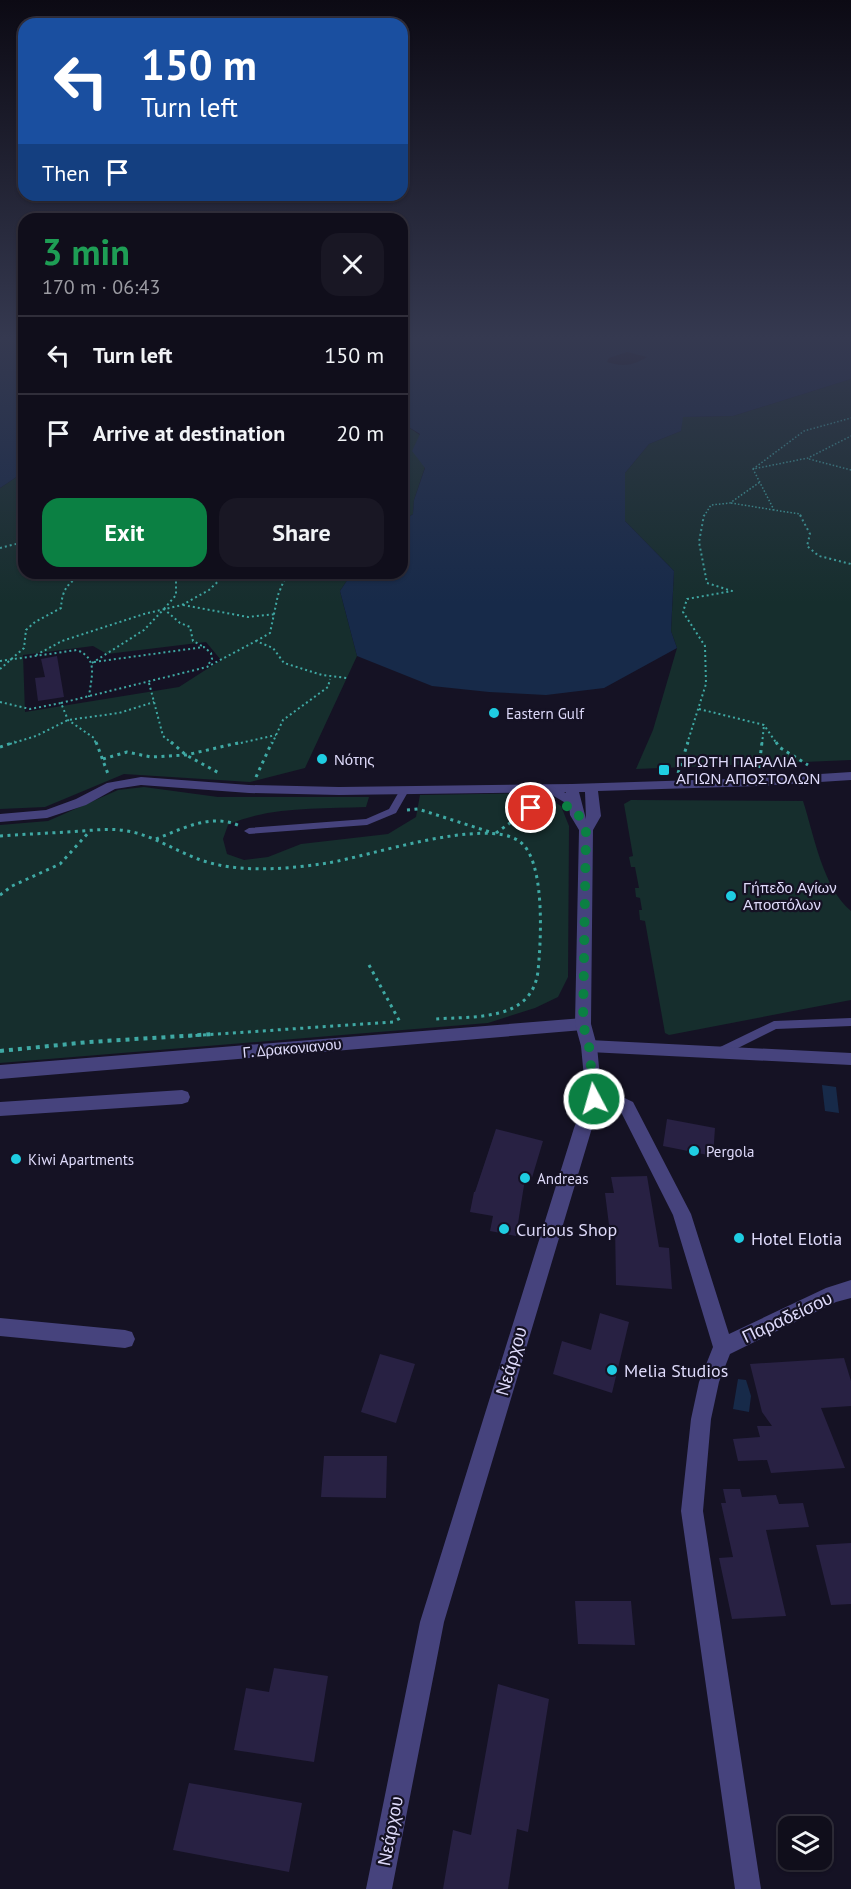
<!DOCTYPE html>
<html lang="en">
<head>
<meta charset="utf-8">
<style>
  body { margin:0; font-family:"PT Sans",sans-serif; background:#191724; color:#f1f3f6; height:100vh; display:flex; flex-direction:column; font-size:22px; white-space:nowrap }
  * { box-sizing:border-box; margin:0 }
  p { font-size:20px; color:#9c9ca3 }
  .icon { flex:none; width:33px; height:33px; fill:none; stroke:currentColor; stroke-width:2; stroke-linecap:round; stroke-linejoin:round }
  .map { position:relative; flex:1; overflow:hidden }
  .sheet { position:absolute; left:18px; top:213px; width:390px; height:366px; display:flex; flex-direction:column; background:#100e1b; border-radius:18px; box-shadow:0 2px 4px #0004,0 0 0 2px #302e3a }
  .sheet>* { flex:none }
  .guide { position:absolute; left:18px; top:18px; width:390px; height:183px; border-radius:18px; box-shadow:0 2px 4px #0004,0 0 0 2px #302e3a; background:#1a4fa0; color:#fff; overflow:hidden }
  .controls { position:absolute; left:778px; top:1816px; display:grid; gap:12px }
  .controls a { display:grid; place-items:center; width:54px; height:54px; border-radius:12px; background:#100e1b; box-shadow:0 2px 4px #0004,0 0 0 2px #302e3a; font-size:30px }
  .pin { position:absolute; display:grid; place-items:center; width:51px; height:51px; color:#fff; margin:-26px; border:3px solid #fff; border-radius:50%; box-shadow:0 2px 6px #0007 }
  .me { position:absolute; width:66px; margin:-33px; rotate:354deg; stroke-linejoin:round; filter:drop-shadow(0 0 4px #0008) }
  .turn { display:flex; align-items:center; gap:21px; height:126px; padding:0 24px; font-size:27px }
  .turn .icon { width:78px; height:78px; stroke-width:2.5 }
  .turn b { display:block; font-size:42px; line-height:51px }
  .then { display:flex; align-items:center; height:57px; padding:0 24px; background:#0003; gap:12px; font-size:22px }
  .round { display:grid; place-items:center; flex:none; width:63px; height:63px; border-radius:18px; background:#191724 }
  .headline { display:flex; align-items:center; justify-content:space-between; height:102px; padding:0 24px }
  h1 { font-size:36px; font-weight:700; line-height:45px; color:#1e9e55 }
  .cta { display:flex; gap:12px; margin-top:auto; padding:12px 24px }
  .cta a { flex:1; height:69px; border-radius:18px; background:#0b8043; color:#fff; font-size:24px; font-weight:700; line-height:69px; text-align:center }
  .cta a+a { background:#191724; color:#f1f3f6 }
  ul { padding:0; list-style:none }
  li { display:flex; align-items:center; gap:18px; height:78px; padding:0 24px; border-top:2px solid #302e3a }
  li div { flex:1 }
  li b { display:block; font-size:22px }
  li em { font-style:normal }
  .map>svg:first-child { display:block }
  .green { fill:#162e2d; fill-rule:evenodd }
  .water { fill:#172a49; fill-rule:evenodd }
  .building { fill:#282143 }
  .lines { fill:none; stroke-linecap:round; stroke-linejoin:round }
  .path-far3 { stroke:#3fa9a4; stroke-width:1.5; stroke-dasharray:1.5 2; stroke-linecap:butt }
  .path-far2 { stroke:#3fa9a4; stroke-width:2; stroke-dasharray:2 3; stroke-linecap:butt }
  .path-far1 { stroke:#3fa9a4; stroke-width:3; stroke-dasharray:3 4.5; stroke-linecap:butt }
  .path { stroke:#3fa9a4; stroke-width:4; stroke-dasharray:4 5; stroke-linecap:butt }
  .service { fill:#46437d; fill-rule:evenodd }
  .minor { fill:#46437d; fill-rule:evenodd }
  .tertiary { fill:#46437d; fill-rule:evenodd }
  .route { stroke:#0b8043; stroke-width:10; stroke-dasharray:0 18 }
  .poi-dot { fill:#1fcde2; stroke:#151224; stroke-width:2 }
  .labels { text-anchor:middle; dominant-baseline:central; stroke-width:4.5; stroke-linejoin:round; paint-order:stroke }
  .poi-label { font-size:15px; fill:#dedafa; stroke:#151224; text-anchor:start }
  .street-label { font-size:15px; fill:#dedafa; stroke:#151224 }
  .near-poi-label { font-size:18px; fill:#dedafa; stroke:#151224; text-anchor:start }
  .near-street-label { font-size:18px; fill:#dedafa; stroke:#151224 }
</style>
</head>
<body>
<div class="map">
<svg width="851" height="1889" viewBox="0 0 851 1889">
  <rect width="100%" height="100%" fill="#151224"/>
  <!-- green -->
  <path class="green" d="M 851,379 L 851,760 L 636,769 L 653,730 L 677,648 L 671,631 L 674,571 L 625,521 L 625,473 L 649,444 L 681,431 L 682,417 L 733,416 Z
    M 402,423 L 420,435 L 425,467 L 414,500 L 413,514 L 402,522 Z
    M 24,472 L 24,573 L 352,573 L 340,591 L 357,656 L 305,768 L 250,782 L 124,774 L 45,807 L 0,809 L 0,488 ZM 206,642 L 221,660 L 179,687 L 25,712 L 23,655 L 93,646 L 107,654 Z
    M 144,787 L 218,797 L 369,797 L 366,807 C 320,809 270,806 228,825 L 223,839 L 227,854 L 244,860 L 268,857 L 301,844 L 388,834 L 416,817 L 420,795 L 539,793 L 561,806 L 569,826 L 568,977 L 558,997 L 535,1008 L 488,1023 L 0,1063 L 0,825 L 48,821 L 118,790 Z
    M 631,800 L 803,801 C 814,835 823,888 851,911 L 851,1000 L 669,1035 L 665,1033 L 645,921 L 640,920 L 639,910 L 642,910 L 640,898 L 636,897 L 635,888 L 639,888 L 635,867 L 631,867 L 629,857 L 633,856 L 624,804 Z"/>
  <!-- water -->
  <path class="water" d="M 0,338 L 24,338 L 24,472 L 0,488 Z
    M 402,338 L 851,338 L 851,379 L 733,416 L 683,417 L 681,431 L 649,444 L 625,473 L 625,521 L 674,571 L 671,631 L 677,648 L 604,688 L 546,695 L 489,692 L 432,686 L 357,656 L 340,591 L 352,573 L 402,573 L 402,522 L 413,514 L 414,500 L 425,468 L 412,451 L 420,434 L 402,423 ZM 627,352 L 647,357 C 632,366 623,367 607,362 L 609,358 Z
    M 822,1085 L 836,1087 L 839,1113 L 825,1111 Z
    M 738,1379 L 746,1380 L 751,1396 L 749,1412 L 733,1409 Z"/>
  <!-- building -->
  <path class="building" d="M 57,656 L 64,697 L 38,701 L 35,678 L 45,677 L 41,659 Z
    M 667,1119 L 715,1128 L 713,1156 L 663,1146 Z
    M 496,1129 L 543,1141 L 531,1181 L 525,1179 L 516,1236 L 490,1231 L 493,1216 L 470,1212 L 474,1192 L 475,1192 Z
    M 647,1176 L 659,1247 L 669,1248 L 672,1289 L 616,1285 L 615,1225 L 609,1225 L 605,1193 L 614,1193 L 611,1177 Z
    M 600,1313 L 629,1322 L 612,1393 L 553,1374 L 562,1341 L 591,1350 Z
    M 380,1354 L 415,1364 L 396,1423 L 361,1412 Z
    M 844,1358 L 851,1381 L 851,1406 L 821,1408 L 845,1468 L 771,1473 L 767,1460 L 738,1461 L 733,1439 L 760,1437 L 757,1426 L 772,1426 L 762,1412 L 750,1364 Z
    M 324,1456 L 387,1456 L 386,1498 L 321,1497 Z
    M 723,1489 L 740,1489 L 742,1497 L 776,1495 L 779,1504 L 803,1503 L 809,1527 L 766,1530 L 786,1616 L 732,1619 L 719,1558 L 733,1557 L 721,1503 L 726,1503 Z
    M 851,1543 L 851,1604 L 831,1605 L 816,1545 Z
    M 575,1601 L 631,1601 L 635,1645 L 578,1644 Z
    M 274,1668 L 328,1676 L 314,1762 L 234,1750 L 246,1688 L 269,1692 Z
    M 498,1684 L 549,1699 L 528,1832 L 517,1829 L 508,1889 L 443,1889 L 453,1830 L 471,1835 Z
    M 189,1783 L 302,1803 L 289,1872 L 173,1850 Z"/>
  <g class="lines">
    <!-- path-far3 -->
    <path class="path-far3" d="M 809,459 L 851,470
      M 753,469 L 804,431 L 851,418
      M 731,503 L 774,510
      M 704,516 L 711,505 L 730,503 L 760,482
      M 801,516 L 800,514 L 774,510 L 753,469 L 808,458 L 851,436"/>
    <!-- path-far2 -->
    <path class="path-far2" d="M 800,515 L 810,534 L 807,546 L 819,556 L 851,564
      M 0,548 L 24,542
      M 276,573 L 282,581
      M 183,605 L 248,617 L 276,614
      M 164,609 L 176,595 L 176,573
      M 256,641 L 270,633 L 278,595 L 287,573
      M 36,655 L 62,641 L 144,614 L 182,605 L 209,590 L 227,573
      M 0,661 L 77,650 C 99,659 91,677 89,697
      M 94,662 L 204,647 L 211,653 L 212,659 L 208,665
      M 92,663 L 144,630 L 164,609 L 180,623 L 190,627 L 193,641 L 204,647
      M 0,669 L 24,648 L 26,630 L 35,622 L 61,608 C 62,589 68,583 84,573
      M 149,683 L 163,736 L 173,744
      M 0,702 L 30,709 L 61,703 L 68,720 L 94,738 L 96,744
      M 61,703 L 207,667 L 256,641 L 273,648 L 284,663 L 322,675 L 347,678
      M 699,709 L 764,725 L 777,744
      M 10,744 L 36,736 L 68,720 L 119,713 L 154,702
      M 236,744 L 276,735
      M 272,744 L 283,720 L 328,687 L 330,679
      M 687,744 L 706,684 L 705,646 L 683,612 L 687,599 L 732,591 L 707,583 L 699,542 L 704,515
      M 762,744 L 764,725"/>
    <!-- path-far1 -->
    <path class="path-far1" d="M 96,742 L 108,774
      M 171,742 L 186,755 L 219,773
      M 776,742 L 779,747 L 808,765
      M 0,747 L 15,742
      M 103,759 L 127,752 L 151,757 L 186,755 L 242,742
      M 759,768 L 762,742
      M 678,773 L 688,742
      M 256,777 L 272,742
      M 407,810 L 418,809 L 490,832
      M 496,833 L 531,808 L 553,807
      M 0,836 C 27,834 54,833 81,831 C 96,830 112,828 127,831 C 152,835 174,850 198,859 C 238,874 287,869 328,863 C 370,856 484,817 519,841 C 546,859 541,942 538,971 C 532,1022 474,1016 435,1019
      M 156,839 C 184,828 211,813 240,826
      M 0,895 L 12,886 L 60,864 L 90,831
      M 369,965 L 400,1022
      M 188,1036 L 393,1022"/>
    <!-- path -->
    <path class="path" d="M 0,1051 L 89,1042 L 215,1034"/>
    <!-- service -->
    <path class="service" d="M 403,789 L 408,792 L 396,813 L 367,825 L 249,834 L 244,831 L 249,828 L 366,819 L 389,809 L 400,790 Z
      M 851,1018 L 851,1026 L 776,1029 L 724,1055 L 716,1055 L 714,1052 L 716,1049 L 774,1021 Z"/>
    <!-- minor -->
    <path class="minor" d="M 141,777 L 249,785 L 339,787 L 572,784 L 579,788 L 572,792 L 339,795 L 249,793 L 141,785 L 115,789 L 86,805 L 47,818 L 0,822 L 0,814 L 46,810 L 76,799 L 107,783 Z
      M 583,1018 L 589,1020 L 591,1024 L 589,1028 L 583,1030 L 0,1079 L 0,1065 Z
      M 589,1040 L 851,1053 L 851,1065 L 589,1052 L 583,1050 L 581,1046 L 583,1042 Z
      M 182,1090 L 188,1092 L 190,1097 L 188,1102 L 182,1104 L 0,1116 L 0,1102 Z
      M 594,1092 L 616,1094 L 633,1102 L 691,1214 L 729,1334 L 826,1288 L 851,1280 L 851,1298 L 836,1302 L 730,1354 L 719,1382 L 711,1419 L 703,1511 L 761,1889 L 735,1889 L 681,1511 L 691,1419 L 699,1382 L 713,1347 L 673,1215 L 621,1112 L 612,1107 L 588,1104 L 586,1099 L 588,1094 Z
      M 0,1318 L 125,1330 L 132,1332 L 135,1339 L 132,1346 L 125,1348 L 0,1336 Z"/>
    <!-- tertiary -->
    <path class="tertiary" d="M 851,772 L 851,780 L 758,786 L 598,791 L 601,816 L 593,830 L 591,1024 L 597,1046 L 602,1099 L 592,1128 L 444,1622 L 392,1889 L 366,1889 L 420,1622 L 574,1128 L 586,1099 L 581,1046 L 575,1024 L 579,830 L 570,815 L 569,805 L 542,789 L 549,785 L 566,793 L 565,788 L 572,784 L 758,778 ZM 579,792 L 585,792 L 586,819 Z"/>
  </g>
  <!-- sky -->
  <linearGradient id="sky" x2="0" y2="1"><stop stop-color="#0c0a14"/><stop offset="0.56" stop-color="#353950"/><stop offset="1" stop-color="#353950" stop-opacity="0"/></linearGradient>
  <rect width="851" height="603" fill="url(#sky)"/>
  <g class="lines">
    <!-- route -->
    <path class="route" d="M 531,808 L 574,806 L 586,830 L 583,1024 L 589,1046 L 594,1099"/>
  </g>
  <!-- markers -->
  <g class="poi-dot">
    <circle cx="494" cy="713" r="6"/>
    <circle cx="322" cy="759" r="6"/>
    <rect x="658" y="764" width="12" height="12" rx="3"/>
    <circle cx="731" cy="896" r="6"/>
    <circle cx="694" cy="1151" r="6"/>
    <circle cx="16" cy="1159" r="6"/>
    <circle cx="525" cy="1178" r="6"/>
    <circle cx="504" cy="1229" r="6"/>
    <circle cx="739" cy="1238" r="6"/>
    <circle cx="612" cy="1370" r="6"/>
  </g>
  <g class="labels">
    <!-- poi labels -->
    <g class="poi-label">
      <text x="506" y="713">Eastern Gulf</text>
      <text x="334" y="759">Νότης</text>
      <text x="676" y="761">ΠΡΩΤΗ ΠΑΡΑΛΙΑ<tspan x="676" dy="17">ΑΓΙΩΝ ΑΠΟΣΤΟΛΩΝ</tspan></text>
      <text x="743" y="887">Γήπεδο Αγίων<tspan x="743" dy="17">Αποστόλων</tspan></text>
      <text x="706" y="1151">Pergola</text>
      <text x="28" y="1159">Kiwi Apartments</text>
      <text x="537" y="1178">Andreas</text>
    </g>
    <!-- street labels -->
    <g class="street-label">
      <text transform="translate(292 1048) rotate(-5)">Γ. Δρακονιανου</text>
    </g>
    <!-- near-poi labels -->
    <g class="near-poi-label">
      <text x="516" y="1229">Curious Shop</text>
      <text x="751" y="1238">Hotel Elotia</text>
      <text x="624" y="1370">Melia Studios</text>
    </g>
    <!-- near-street labels -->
    <g class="near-street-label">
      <text transform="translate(787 1317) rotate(-25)">Παραδείσου</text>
      <text transform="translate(511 1361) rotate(-74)">Νεάρχου</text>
      <text transform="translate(390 1831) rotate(-79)">Νεάρχου</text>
    </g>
  </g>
</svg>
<div class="controls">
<a><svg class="icon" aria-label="layers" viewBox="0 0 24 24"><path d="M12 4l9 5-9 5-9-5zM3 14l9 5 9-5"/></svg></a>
</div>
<div class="pin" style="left:531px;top:808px;background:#d93025"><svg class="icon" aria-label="arrive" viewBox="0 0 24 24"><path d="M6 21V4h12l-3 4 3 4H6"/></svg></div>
<svg class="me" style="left:594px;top:1099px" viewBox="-20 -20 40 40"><circle r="17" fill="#0b8043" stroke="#fff" stroke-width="3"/><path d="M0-11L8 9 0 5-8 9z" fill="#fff"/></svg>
<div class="guide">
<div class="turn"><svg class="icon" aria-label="left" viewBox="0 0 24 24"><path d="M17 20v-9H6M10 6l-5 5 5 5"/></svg><div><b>150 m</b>Turn left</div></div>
<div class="then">Then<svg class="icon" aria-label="arrive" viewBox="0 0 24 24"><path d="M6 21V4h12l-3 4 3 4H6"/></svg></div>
</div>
<section class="sheet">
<div class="headline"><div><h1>3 min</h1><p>170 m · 06:43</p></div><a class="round"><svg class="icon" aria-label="close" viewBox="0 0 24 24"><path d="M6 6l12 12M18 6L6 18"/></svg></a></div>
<ul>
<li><svg class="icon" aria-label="left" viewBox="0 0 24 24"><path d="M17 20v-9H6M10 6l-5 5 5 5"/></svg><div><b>Turn left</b></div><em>150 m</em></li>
<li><svg class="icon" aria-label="arrive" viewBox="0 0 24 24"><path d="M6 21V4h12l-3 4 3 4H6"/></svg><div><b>Arrive at destination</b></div><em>20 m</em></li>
</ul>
<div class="cta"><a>Exit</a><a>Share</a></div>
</section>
</div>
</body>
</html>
